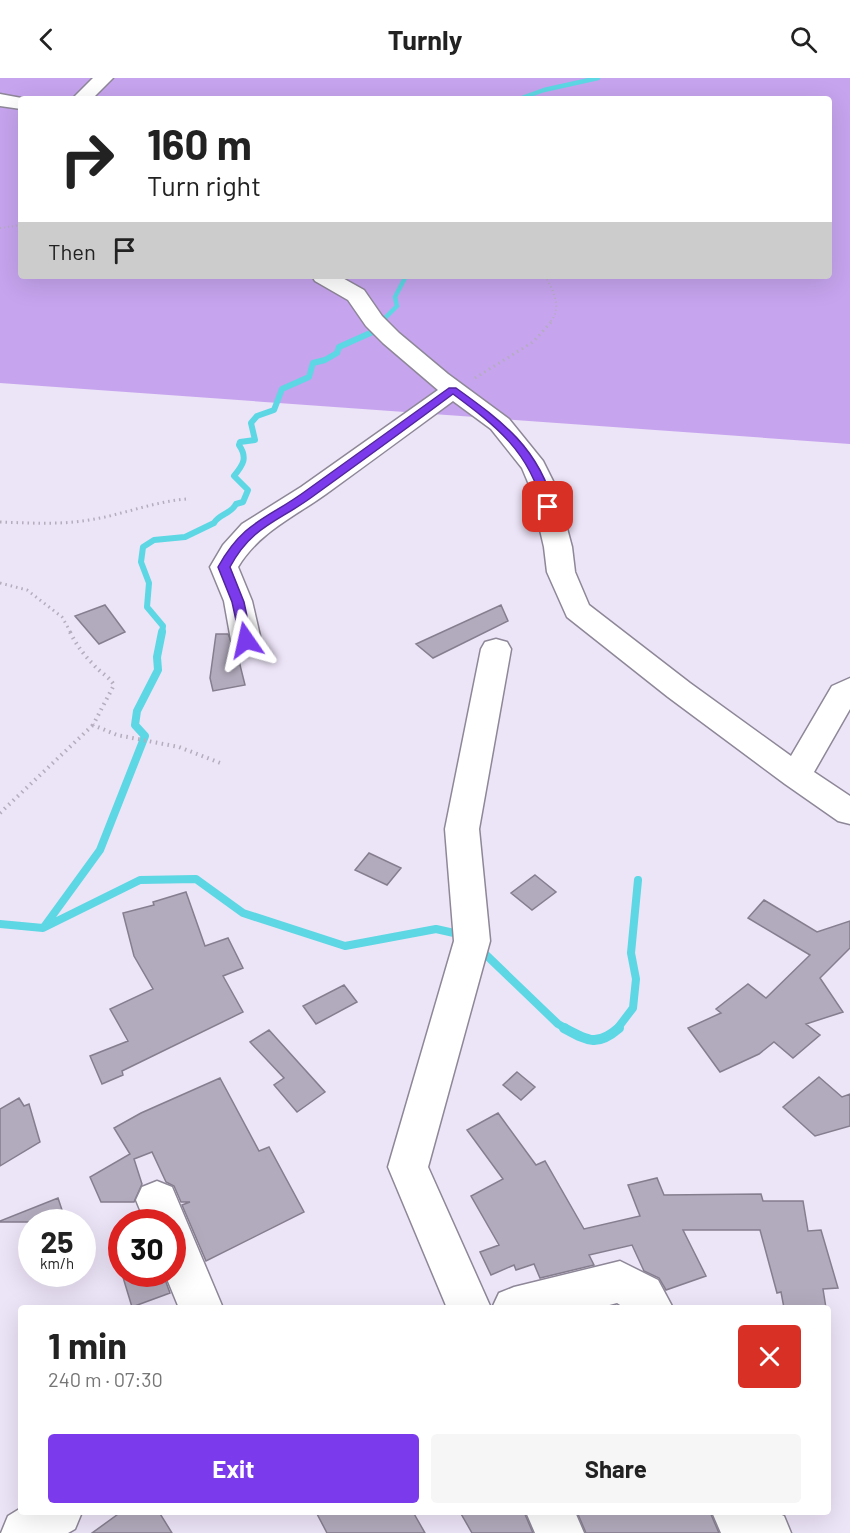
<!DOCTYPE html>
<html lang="en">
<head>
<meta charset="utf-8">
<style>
  body { margin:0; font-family:Barlow,sans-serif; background:#f6f6f6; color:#222; height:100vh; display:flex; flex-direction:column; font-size:22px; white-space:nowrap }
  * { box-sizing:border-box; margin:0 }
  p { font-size:20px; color:#767676 }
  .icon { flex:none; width:33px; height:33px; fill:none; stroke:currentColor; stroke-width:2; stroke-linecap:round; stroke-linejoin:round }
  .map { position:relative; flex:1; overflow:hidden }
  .drawer { position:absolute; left:18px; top:1227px; width:813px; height:210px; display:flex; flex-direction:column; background:#fff; border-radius:6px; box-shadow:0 6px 24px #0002 }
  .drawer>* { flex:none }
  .guide { position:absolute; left:18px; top:18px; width:814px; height:183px; border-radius:6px; box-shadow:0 6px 24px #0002; background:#fff; color:#222; overflow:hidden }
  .speed { position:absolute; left:18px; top:1131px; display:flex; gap:12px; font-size:30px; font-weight:700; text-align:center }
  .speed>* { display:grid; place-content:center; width:78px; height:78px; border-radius:50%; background:#fff; box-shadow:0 6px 24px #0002; line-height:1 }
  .speed small { font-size:15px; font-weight:400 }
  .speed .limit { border:9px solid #d22; background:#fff; color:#111 }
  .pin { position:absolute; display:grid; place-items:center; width:51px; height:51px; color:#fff; margin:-26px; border-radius:12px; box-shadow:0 3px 9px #0006 }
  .me { position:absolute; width:66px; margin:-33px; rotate:349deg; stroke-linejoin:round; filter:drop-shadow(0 0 4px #0008) }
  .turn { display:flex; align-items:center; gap:21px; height:126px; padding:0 30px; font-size:27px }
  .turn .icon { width:78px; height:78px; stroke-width:2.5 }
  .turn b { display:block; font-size:42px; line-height:51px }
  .then { display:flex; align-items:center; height:57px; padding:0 30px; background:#0003; gap:12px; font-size:22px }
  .round { display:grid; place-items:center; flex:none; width:63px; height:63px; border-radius:6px; background:#f6f6f6 }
  .headline { display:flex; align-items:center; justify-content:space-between; height:102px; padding:0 30px }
  h1 { font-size:36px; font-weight:700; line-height:45px }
  .action { display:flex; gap:12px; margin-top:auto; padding:12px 30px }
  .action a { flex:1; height:69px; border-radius:6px; background:#7c3aed; color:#fff; font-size:24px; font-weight:700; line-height:69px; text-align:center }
  .action a+a { background:#f6f6f6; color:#222 }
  header { display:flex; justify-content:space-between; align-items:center; height:78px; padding:0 30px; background:#fff; font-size:27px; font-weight:700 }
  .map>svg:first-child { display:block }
  .forest { fill:#c6a4ee; fill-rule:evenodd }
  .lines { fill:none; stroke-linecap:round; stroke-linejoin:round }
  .stream-far3 { stroke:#5cd7e3; stroke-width:4.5 }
  .stream-far2 { stroke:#5cd7e3; stroke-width:6 }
  .stream-far1 { stroke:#5cd7e3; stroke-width:8 }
  .stream { stroke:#5cd7e3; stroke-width:10 }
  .building { fill:#b2abbd; stroke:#857e8f; stroke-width:1.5 }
  .minor-casing { stroke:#8e8798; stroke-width:3 }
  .path-far2 { stroke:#b4adbd; stroke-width:2; stroke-dasharray:1 3; stroke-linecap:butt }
  .path-far1 { stroke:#b4adbd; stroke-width:3; stroke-dasharray:1.5 4; stroke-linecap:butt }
  .path { stroke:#b4adbd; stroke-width:4; stroke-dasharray:1.5 4.5; stroke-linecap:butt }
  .minor { fill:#fff; fill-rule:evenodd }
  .route { fill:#7c3aed; stroke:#51269a; stroke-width:1.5 }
</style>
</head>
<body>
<header><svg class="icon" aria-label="back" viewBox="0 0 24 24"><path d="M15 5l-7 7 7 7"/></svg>Turnly<svg class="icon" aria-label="search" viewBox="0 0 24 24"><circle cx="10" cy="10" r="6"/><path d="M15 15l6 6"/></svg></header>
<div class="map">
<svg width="850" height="1455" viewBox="0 0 850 1455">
  <rect width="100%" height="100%" fill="#ece4f7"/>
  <!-- forest -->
  <path class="forest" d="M 0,0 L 850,0 L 850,366 L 0,305 ZM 21,21 L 830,21 L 830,198 L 21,198 Z"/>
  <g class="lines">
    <!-- stream-far3 -->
    <path class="stream-far3" d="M 519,21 L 544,12 L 598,0
      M 385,244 L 385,240 L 397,228 L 395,219 L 406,198"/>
    <!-- stream-far2 -->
    <path class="stream-far2" d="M 384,249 L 385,243
      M 162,555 L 163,548 L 147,529 L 149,505 L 141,484 L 143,469 L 154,462 L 185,459 L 214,445 C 219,436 231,436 236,426 L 243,424 L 248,412 L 234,398 C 243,387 248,380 239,367 L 240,364 L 255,362 L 251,345 L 257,338 L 274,332 L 282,311 L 309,299 L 313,285 L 325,282 L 337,275 L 339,269 L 377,252"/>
    <!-- stream-far1 -->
    <path class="stream-far1" d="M 0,846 L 43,850 L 140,802 L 196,801 L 243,835 L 345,868 L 436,851 L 463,857
      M 44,849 L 100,772 L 145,658 L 135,647 L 137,633 L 158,592 L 157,579 L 162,554
      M 481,872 L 558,946 L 567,951
      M 617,951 L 633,930 L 636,901 L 631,875 L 638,802"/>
    <!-- stream -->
    <path class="stream" d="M 564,950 C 588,963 597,969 619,950"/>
  </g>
  <!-- building -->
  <path class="building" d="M 105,527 L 125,554 L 99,566 L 75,538 Z
    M 501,527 L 508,543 L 433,580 L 416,566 Z
    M 216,556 L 228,556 L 234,570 L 241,573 L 240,587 L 245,607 L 213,613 L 210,600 Z
    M 369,775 L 401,790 L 387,807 L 355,792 Z
    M 535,797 L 556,814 L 532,832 L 511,815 Z
    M 186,814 L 205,868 L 228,860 L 243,890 L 223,898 L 243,934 L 122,993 L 123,997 L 102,1006 L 90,978 L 128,963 L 110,931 L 153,911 L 134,878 L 123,835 L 154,827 L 153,824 Z
    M 764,822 L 817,854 L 850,843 L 850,870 L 820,900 L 843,934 L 806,946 L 820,957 L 793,980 L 774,964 L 759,976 L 720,994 L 688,950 L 721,935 L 716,931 L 748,906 L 766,920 L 810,877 L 748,840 Z
    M 344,907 L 357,924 L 316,946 L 303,928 Z
    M 269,952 L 325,1014 L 297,1034 L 274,1007 L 284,1000 L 250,964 Z
    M 517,994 L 535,1009 L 521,1022 L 503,1007 Z
    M 819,999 L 842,1019 L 850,1016 L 850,1048 L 815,1058 L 783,1029 Z
    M 220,1000 L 259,1073 L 269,1069 L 304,1134 L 206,1183 L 182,1127 L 190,1124 L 181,1124 L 174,1108 L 166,1104 L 152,1074 L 134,1081 L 142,1106 L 134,1124 L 101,1124 L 90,1099 L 130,1076 L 114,1050 L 141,1035 Z
    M 19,1020 L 24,1028 L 29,1026 L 40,1064 L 0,1088 L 0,1031 Z
    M 498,1035 L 536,1087 L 545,1083 L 584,1151 L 640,1138 L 628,1107 L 657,1100 L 664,1117 L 761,1116 L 763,1123 L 803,1123 L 808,1153 L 821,1152 L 838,1210 L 823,1211 L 826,1230 L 784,1230 L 781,1214 L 777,1215 L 760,1152 L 683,1152 L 706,1198 L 666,1212 L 659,1200 L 644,1193 L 632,1167 L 589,1177 L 594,1187 L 540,1200 L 534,1186 L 516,1192 L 514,1187 L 491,1197 L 480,1174 L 499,1167 L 471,1118 L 503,1101 L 467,1052 Z
    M 58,1120 L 66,1144 L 0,1144 L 0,1143 Z
    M 122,1196 L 163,1196 L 170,1215 L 132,1229 Z
    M 121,1434 L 159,1434 L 172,1455 L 92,1455 Z
    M 316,1434 L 413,1434 L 425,1455 L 327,1455 Z
    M 460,1434 L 524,1434 L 533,1455 L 472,1455 Z
    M 577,1434 L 710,1434 L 719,1455 L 586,1455 Z"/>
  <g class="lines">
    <!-- minor casing -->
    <g class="minor-casing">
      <path id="minor" d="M 93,0 L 113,0 L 92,21 L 72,21 Z
        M 0,16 L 27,21 L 21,21 L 21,31 L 0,28 Z
        M 312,198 L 339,198 L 364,212 L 382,238 L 399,255 L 448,296 L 509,341 L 543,383 L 556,409 L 572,469 L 575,494 L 589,527 L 690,605 L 791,678 L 832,608 L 850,600 L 850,631 L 814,694 L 850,718 L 850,746 L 838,743 L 785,706 L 668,619 L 567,539 L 547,494 L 544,469 L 530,409 L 522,390 L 491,351 L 453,323 C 411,354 369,385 326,416 C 294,439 259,454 238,489 L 252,523 L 261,562 L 256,569 L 246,572 L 236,569 L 231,562 L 224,523 L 210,489 L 223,467 L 242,446 L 301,409 L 438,312 L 383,265 L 366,248 L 348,222 L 315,203 Z
        M 496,561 L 507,564 L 511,571 L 479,751 L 490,863 L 428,1089 L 491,1230 L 447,1230 L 388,1089 L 454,863 L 445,751 L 481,571 L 485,564 Z
        M 157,1103 L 172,1109 L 223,1230 L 179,1230 L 165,1196 L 172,1196 L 172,1144 L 145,1144 L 136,1122 L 142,1109 Z
        M 620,1183 L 658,1202 L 673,1230 L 625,1230 L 617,1225 L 598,1230 L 492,1230 L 499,1215 L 514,1209 Z
        M 21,1430 L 21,1434 L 82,1434 L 75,1451 L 68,1455 L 1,1455 L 8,1438 Z
        M 526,1434 L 575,1434 L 584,1455 L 535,1455 Z
        M 712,1434 L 775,1434 L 784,1438 L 791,1455 L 721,1455 Z"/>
    </g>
    <!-- path-far2 -->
    <path class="path-far2" d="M 0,150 L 21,147
      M 545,198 C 553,212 563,230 550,244"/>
    <!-- path-far1 -->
    <path class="path-far1" d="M 475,300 L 533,264 L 552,243
      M 0,444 C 30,445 60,447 89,442 C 122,437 152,424 186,421
      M 0,505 L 27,512 L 62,539 L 71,555"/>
    <!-- path -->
    <path class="path" d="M 70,554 C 76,566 83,576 93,586 C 100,595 108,597 114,607 L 93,647 L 117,657 L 179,669 L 223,686
      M 0,735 L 93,647"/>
    <!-- minor -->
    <use href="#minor" class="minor"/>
  </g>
  <!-- route -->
  <path class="route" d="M 449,310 L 456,310 C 502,343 540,371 554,429 L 552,432 L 544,432 L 543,429 C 530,374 496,348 453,316 C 406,351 359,385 312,419 C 278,444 252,448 230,489 L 244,524 L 252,562 L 246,566 L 241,565 L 232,524 L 218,489 C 244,442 268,441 307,412 C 355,378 402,344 449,310 Z"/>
</svg>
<div class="speed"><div>25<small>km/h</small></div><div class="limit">30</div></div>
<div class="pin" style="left:548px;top:429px;background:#d93025"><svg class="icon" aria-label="arrive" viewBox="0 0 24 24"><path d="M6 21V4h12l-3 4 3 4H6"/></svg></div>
<svg class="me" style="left:246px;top:562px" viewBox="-20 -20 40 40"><path d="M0-17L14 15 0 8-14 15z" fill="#7c3aed" stroke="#fff" stroke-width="4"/></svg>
<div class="guide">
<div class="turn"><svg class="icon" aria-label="right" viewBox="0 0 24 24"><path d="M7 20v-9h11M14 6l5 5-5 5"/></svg><div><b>160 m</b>Turn right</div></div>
<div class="then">Then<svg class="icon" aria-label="arrive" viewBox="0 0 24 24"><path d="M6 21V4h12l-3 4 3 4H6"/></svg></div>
</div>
<section class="drawer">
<div class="headline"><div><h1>1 min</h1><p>240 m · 07:30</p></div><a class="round" style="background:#d93025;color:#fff"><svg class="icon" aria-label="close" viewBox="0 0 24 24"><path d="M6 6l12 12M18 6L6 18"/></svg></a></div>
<div class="action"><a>Exit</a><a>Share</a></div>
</section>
</div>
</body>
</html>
